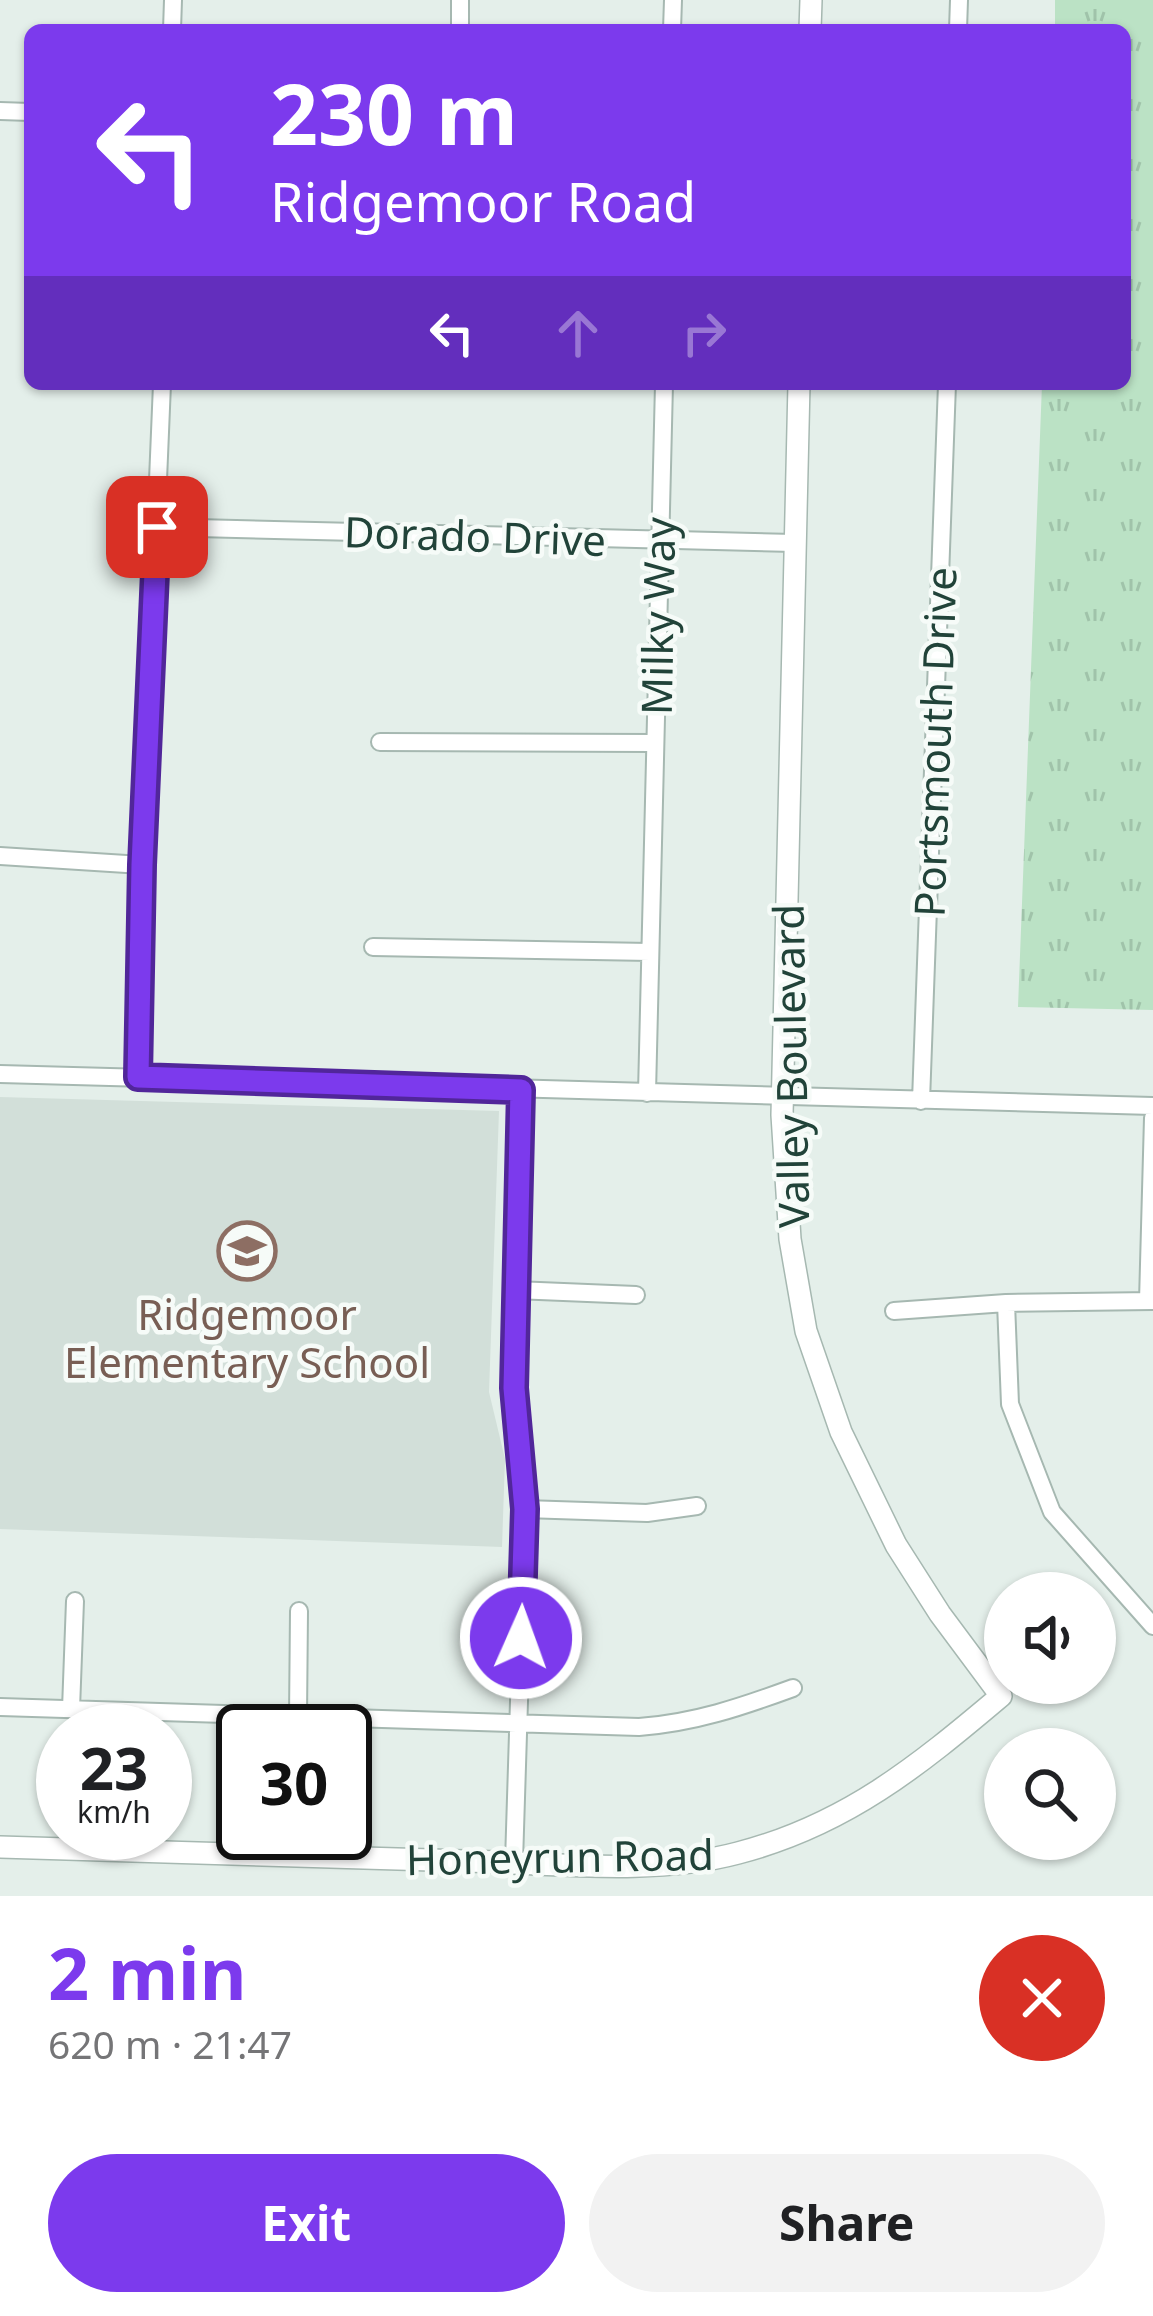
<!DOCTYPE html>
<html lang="en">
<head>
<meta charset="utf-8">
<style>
  body { margin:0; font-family:"Noto Sans",sans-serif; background:#f2f2f2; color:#202124; height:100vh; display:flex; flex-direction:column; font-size:45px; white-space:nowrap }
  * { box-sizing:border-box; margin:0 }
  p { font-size:39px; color:#757577 }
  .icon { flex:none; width:66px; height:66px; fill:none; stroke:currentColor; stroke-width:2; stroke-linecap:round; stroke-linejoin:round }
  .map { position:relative; height:1896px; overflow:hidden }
  .details { display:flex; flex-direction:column; background:#fff; flex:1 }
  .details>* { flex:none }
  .guide { position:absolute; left:24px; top:24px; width:1107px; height:366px; border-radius:18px; box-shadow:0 3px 9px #0004; background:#7c3aed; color:#fff; overflow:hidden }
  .buttons { position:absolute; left:984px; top:1572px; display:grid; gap:24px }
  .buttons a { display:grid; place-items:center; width:132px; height:132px; border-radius:50%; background:#fff; box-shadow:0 3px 9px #0004; font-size:60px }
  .speed { position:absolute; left:36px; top:1704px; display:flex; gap:24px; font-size:60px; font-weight:700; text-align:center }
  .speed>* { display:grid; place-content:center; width:156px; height:156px; border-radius:50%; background:#fff; box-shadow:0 3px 9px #0004; line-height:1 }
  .speed small { font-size:30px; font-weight:400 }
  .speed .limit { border:6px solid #111; border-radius:18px; background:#fff; color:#111 }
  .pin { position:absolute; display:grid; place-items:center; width:102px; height:102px; color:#fff; margin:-51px; border-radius:24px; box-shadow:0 6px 18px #0006 }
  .me { position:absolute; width:132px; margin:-66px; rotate:2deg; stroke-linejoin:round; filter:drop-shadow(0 0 9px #0008) }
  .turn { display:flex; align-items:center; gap:42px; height:252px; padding:0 48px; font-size:54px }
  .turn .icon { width:156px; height:156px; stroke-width:2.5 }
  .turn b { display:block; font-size:84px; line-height:102px }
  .lanes { display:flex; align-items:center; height:114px; padding:0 48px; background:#0003; justify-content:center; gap:60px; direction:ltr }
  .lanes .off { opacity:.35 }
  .round { display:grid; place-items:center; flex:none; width:126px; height:126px; border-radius:63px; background:#f2f2f2 }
  .headline { display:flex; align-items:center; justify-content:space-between; height:204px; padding:0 48px }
  h1 { font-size:72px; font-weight:700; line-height:90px; color:#7c3aed }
  .button { display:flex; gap:24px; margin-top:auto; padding:24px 48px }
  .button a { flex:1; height:138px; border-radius:72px; background:#7c3aed; color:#fff; font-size:48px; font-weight:700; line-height:138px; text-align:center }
  .button a+a { background:#f2f2f2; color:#202124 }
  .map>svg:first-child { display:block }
  .built { fill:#d2dfd9 }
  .grass { fill:url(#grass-tufts) }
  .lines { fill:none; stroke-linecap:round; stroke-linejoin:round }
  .minor-casing { stroke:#a6b8b1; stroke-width:20 }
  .tertiary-casing { stroke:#a6b8b1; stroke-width:24 }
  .minor { stroke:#fff; stroke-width:16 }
  .tertiary { stroke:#fff; stroke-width:21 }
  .route-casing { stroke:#51269a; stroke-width:30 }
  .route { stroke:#7c3aed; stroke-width:21 }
  .labels { text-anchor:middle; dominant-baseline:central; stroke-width:9; stroke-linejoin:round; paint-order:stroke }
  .street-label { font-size:42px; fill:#214339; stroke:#f6fbf8 }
  .education-label { font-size:42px; fill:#785e54; stroke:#f6fbf8 }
</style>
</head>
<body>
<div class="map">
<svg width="1153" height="1896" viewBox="0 0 1153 1896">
  <defs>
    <pattern id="grass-tufts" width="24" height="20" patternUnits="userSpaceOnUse" patternTransform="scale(3)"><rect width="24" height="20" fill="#bbe2c5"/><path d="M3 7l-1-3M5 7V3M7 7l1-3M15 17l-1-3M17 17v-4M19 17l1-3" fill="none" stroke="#a0c3aa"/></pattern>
  </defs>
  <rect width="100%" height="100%" fill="#e4efea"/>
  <!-- built -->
  <path class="built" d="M 0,1097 L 499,1111 L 489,1392 L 505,1459 L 502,1547 L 0,1529 Z"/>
  <!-- grass -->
  <path class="grass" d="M 1055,0 L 1153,0 L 1153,1010 L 1018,1007 L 1042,384 L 1125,384 L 1125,30 L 1055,30 Z"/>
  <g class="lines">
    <!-- minor casing -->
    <g class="minor-casing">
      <path id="minor" d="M 172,30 L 173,0
        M 460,30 L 460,0
        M 672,30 L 673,0
        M 958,30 L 959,0
        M 0,111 L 30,112
        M 157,527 L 794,543
        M 380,742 L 654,743
        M 0,856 L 142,865
        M 373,947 L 650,952
        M 0,1074 L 1153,1106
        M 138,1077 L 142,865 L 162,384
        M 647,1093 L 664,384
        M 921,1101 L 947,384
        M 515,1290 L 636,1295
        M 1148,1301 L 1153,1118
        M 1006,1303 L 1010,1404 L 1052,1512 L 1153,1626
        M 894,1311 L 1006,1303 L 1153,1301
        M 525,1509 L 647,1513 L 697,1506
        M 0,1707 L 639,1727 C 694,1723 741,1707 793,1688
        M 71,1709 L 75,1601
        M 298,1717 L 299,1611
        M 514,1862 L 525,1509 L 515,1388 L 521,1090"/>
    </g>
    <!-- tertiary casing -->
    <g class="tertiary-casing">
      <path id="tertiary" d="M 810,30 L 811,0
        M 0,1847 C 155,1851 310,1856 465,1861 C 553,1863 652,1876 738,1853 C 846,1825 918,1766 1001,1696 L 940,1614 L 896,1545 L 841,1432 L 806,1331 L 790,1239 L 782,1115 L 799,384"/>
    </g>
    <!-- minor -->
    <use href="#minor" class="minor"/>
    <!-- tertiary -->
    <use href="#tertiary" class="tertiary"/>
  </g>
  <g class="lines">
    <!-- route casing -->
    <g class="route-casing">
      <path id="route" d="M 157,527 L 142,865 L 138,1077 L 521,1090 L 514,1388 L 525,1509 L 521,1638"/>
    </g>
    <!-- route -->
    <use href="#route" class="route"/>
  </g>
  <!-- icons -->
  <defs>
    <g id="school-ring" transform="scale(3)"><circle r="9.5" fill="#f6fbf8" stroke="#8d6e63" stroke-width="1.5"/><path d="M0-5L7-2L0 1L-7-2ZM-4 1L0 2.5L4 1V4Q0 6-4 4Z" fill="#8d6e63"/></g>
  </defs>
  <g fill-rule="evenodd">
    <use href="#school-ring" x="247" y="1251"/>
  </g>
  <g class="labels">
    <!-- street labels -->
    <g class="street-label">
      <text transform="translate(475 535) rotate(2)">Dorado Drive</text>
      <text transform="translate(657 616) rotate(-89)">Milky Way</text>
      <text transform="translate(934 742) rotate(-88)">Portsmouth Drive</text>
      <text transform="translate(790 1066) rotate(-91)">Valley Boulevard</text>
      <text transform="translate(560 1856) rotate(-1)">Honeyrun Road</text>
    </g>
    <!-- education labels -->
    <g class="education-label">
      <text x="247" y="1313">Ridgemoor<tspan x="247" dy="48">Elementary School</tspan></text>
    </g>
  </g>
</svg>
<div class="buttons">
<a><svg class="icon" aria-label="sound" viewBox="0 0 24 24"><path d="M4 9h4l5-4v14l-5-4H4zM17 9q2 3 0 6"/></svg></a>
<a><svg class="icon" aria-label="search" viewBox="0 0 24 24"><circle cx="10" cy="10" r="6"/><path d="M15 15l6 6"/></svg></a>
</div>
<div class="speed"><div>23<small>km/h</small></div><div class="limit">30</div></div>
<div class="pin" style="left:157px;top:527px;background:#d93025"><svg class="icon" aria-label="arrive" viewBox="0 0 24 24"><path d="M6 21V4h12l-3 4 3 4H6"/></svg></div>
<svg class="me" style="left:521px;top:1638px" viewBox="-20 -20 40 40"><circle r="17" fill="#7c3aed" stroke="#fff" stroke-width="3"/><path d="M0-11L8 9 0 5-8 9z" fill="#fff"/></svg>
<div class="guide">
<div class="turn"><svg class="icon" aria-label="left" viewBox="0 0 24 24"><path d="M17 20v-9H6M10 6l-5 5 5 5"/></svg><div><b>230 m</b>Ridgemoor Road</div></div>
<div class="lanes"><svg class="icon" aria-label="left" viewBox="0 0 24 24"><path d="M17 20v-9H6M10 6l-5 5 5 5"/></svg><svg class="icon off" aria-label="ahead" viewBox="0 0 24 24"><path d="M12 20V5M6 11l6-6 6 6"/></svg><svg class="icon off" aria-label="right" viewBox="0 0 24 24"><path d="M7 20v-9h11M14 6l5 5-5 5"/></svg></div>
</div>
</div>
<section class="details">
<div class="headline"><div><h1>2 min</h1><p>620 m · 21:47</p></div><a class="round" style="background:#d93025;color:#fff"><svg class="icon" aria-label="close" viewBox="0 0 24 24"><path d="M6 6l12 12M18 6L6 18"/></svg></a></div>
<div class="button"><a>Exit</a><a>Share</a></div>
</section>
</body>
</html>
